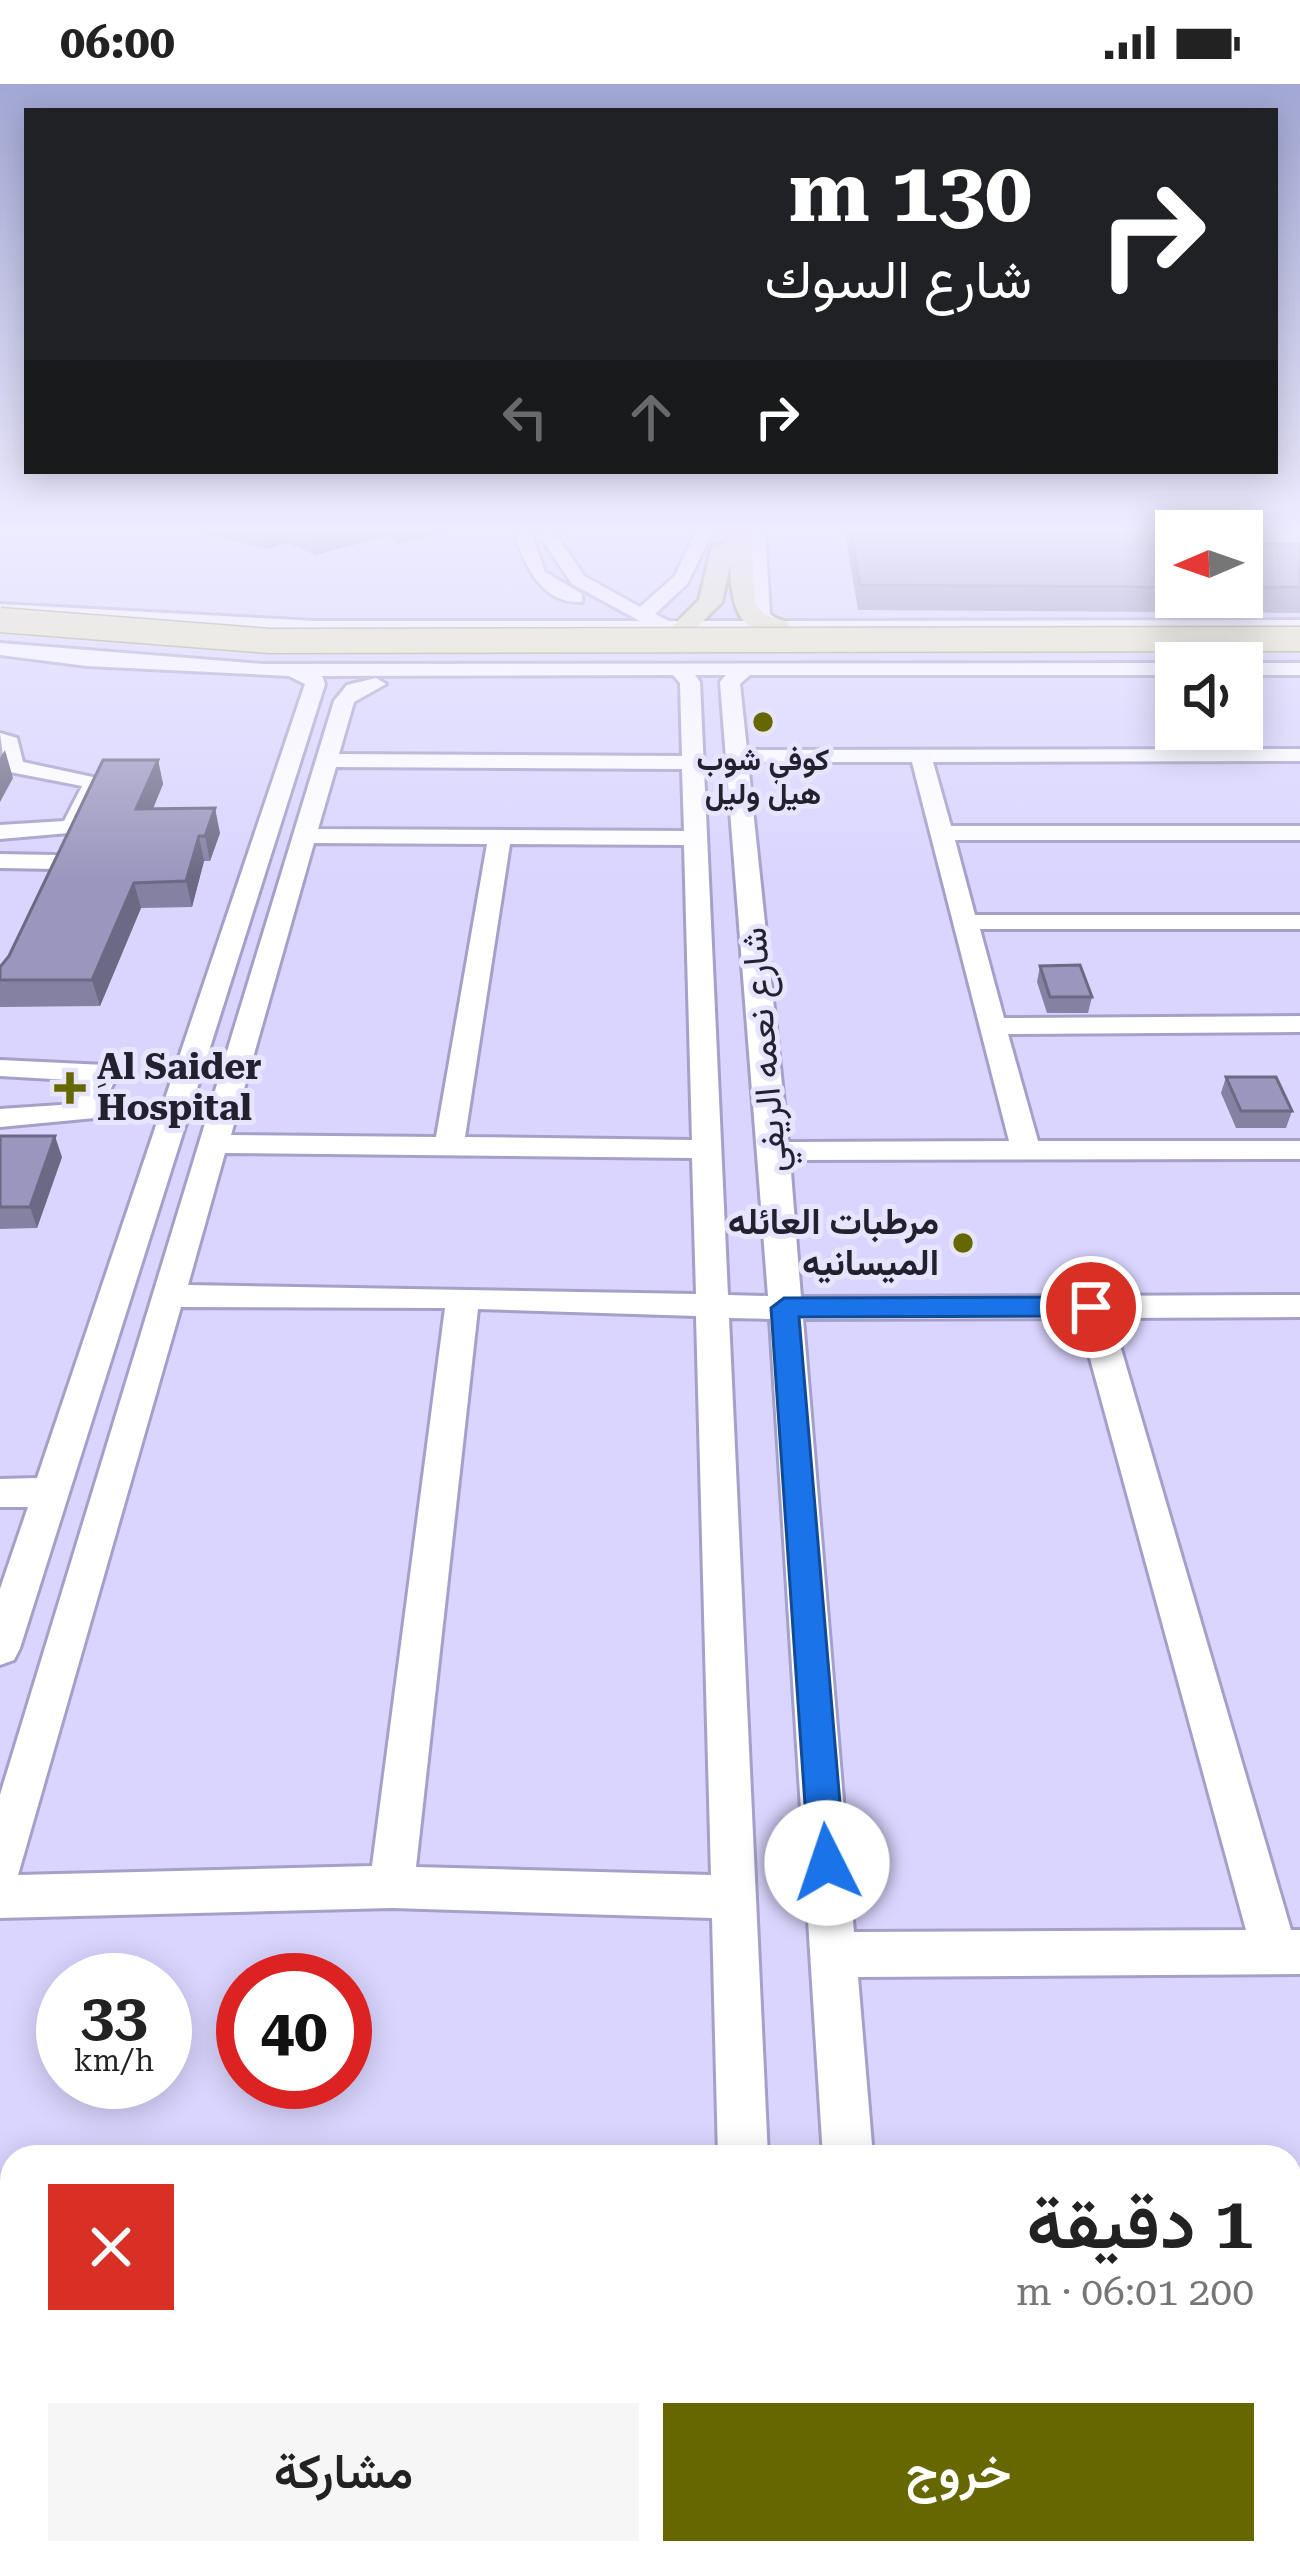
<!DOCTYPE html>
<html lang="ar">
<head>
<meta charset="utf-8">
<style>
  body { margin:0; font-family:"Roboto Serif",Vazirmatn,serif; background:#f6f6f6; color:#222; direction:rtl; height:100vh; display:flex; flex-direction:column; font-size:45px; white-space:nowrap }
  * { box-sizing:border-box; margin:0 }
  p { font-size:39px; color:#767676 }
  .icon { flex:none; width:66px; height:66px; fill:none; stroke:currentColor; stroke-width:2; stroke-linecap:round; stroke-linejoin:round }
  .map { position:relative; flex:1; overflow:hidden; direction:ltr }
  .side { position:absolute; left:0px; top:2061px; width:1302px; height:420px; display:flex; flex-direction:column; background:#fff; border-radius:36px 36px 0 0; box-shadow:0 6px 30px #0003; direction:rtl }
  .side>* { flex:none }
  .banner { position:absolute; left:24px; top:24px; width:1254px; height:366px; border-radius:0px; box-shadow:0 6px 30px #0003; direction:rtl; background:#202124; color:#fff; overflow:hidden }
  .needle { width:78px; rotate:268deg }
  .controls { position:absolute; left:1155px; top:426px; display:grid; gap:24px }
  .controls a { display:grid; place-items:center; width:108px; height:108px; border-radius:0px; background:#fff; box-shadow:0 6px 30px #0003; font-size:60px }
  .speed { position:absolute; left:36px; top:1869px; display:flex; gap:24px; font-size:60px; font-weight:700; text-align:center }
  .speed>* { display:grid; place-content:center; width:156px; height:156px; border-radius:50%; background:#fff; box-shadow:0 6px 30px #0003; line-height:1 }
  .speed small { font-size:30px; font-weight:400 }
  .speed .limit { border:18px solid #d22; background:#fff; color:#111 }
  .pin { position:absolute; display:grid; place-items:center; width:102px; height:102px; color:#fff; margin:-51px; border:6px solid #fff; border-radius:50%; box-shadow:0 3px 12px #0007 }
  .me { position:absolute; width:132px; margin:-66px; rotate:356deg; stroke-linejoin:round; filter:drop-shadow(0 0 9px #0008) }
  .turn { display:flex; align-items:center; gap:42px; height:252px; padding:0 48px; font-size:54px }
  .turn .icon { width:156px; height:156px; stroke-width:2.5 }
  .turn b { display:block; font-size:84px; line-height:102px }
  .lanes { display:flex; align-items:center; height:114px; padding:0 48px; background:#0003; justify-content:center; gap:60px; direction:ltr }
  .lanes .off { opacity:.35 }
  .round { display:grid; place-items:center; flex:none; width:126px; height:126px; border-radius:0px; background:#f6f6f6 }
  .headline { display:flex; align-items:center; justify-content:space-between; height:204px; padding:0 48px }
  h1 { font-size:72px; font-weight:600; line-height:90px }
  .primary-button { display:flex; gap:24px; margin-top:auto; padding:24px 48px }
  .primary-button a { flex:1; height:138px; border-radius:0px; background:#676700; color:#fff; font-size:48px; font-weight:600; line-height:138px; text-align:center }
  .primary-button a+a { background:#f6f6f6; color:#222 }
  .status { display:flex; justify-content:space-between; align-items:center; height:84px; padding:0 60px; background:#fff; direction:ltr }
  .status svg { height:33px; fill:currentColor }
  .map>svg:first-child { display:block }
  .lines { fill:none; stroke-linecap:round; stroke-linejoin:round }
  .minor-casing { stroke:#a4a0c7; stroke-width:6 }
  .major-casing { stroke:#989961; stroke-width:6 }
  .minor { fill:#fff; fill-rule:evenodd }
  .major { fill:#e7e8b0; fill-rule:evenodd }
  .major-bridge-casing { stroke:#989961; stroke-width:27; stroke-linecap:butt }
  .major-bridge { stroke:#e7e8b0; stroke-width:24 }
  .wall { fill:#8481a3 }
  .shaded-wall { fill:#6c6984 }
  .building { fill:#9a96bd; stroke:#6c6984; stroke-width:3 }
  .route { fill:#1a73e8; stroke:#114b97; stroke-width:3 }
  .poi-dot { fill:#676700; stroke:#e7e5fe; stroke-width:4.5 }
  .labels { text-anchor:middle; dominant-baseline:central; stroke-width:10; stroke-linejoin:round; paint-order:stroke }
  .far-poi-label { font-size:30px; font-weight:bold; fill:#232130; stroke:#e7e5fe }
  .street-label { font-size:36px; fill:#232130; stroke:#e7e5fe }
  .poi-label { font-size:36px; font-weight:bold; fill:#232130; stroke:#e7e5fe; text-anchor:start }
</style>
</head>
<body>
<div class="status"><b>06:00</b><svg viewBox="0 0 49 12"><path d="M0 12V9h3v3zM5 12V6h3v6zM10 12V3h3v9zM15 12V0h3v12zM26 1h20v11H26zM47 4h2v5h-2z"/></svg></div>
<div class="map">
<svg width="1300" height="2481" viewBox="0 0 1300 2481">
  <rect width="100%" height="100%" fill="#d9d5fe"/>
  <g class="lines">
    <!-- minor casing -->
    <g class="minor-casing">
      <path id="minor" d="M 514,449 L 531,449 L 545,488 L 582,510 L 582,518 C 541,520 525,481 514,449 Z
        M 538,449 L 555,449 L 584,492 L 640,523 L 675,492 L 695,449 L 712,449 L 687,500 L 655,530 L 669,537 L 756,537 L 749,449 L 765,449 L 770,530 L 780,537 L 1300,536 L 1300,548 L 316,549 L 0,532 L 0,520 L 316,537 L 640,537 L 572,500 Z
        M 0,559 L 263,580 L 1176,579 L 1176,591 L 750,591 L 740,600 L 747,666 L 1300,665 L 1300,677 L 933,678 L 951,742 L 1300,742 L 1300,756 L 955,756 L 975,831 L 1300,831 L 1300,845 L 980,845 L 1004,934 L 1300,932 L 1300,948 L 1008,950 L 1038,1057 L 1300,1057 L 1300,1075 L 790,1076 L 801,1213 L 1300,1211 L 1300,1233 L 1112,1234 L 1291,1846 L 1300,1846 L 1300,1890 L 858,1893 L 873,2073 L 823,2073 L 770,1235 L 729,1234 L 768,2073 L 718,2073 L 712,1834 L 392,1824 L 0,1834 L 0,1711 L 334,617 L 347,601 L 376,594 L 386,600 L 354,618 L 339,670 L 682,672 L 680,599 L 673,591 L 322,592 L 325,600 L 20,1564 L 14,1576 L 0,1581 L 0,1505 L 28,1423 L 0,1423 L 0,1395 L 37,1394 L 305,600 L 289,592 L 87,582 L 0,571 ZM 695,591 L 726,591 L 720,598 L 768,1212 L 728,1211 L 700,598 ZM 748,678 L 912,678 L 1009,1057 L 788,1058 ZM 336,683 L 682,685 L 684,747 L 318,745 ZM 314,759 L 487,760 L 436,1053 L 231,1051 ZM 510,760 L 684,761 L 692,1056 L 465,1053 ZM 225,1069 L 692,1074 L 696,1210 L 188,1201 ZM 181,1223 L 445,1224 L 372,1782 L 18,1791 ZM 478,1225 L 696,1232 L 711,1791 L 416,1783 ZM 1079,1234 L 1246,1846 L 854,1848 L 803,1235 Z
        M 1242,579 L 1300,579 L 1300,591 L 1242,591 Z
        M 0,649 L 17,654 L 23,678 L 102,695 L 105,700 L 80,748 L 0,755 L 0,741 L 64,737 L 82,702 L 5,687 Z
        M 0,770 L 56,771 L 68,778 L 56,785 L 0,784 Z
        M 0,976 L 105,981 L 119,989 L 95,1034 L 0,1043 L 0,1025 L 75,1020 L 87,997 L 0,992 Z
        M 0,2136 L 12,2136 L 12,2188 L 0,2188 Z
        M 1290,2217 L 1300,2217 L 1300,2271 L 1290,2271 Z
        M 252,2469 L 310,2469 L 308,2481 L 250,2481 Z
        M 727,2469 L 785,2469 L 785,2481 L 727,2481 Z
        M 848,2469 L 906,2469 L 907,2481 L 849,2481 Z"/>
    </g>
    <!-- major casing -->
    <g class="major-casing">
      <path id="major" d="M 729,449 L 751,449 L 755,520 L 765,531 L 788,538 L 788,548 C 737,558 731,518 730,480 L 722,518 L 693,547 L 673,542 L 699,516 L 712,462 L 729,457 Z"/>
    </g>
    <!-- minor -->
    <use href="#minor" class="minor"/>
    <!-- major -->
    <use href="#major" class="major"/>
    <!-- major-bridge casing -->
    <g class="major-bridge-casing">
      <path id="major-bridge" d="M 0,536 L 270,557 L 1300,555"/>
    </g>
    <!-- major-bridge -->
    <use href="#major-bridge" class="major-bridge"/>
  </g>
  <!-- wall -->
  <path class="wall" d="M 202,449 L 442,449 L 397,460 L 387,452 L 315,471 L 287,459 L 268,465 Z
    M 845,449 L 1176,449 L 1176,513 L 1242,513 L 1242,449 L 1262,460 L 1300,460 L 1300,529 L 858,526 Z
    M 158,676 L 163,700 L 153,725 L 220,749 L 210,777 L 204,777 L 192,823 L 141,824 L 100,922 L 0,923 L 0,883 Z
    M 1040,882 L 1092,913 L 1088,929 L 1047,929 L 1037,898 Z
    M 1226,993 L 1292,1027 L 1286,1044 L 1236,1044 L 1221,1009 Z
    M 0,1052 L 62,1073 L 37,1144 L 0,1145 Z"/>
  <!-- shaded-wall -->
  <path class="shaded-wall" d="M 266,449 L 285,449 L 287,459 L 268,465 Z
    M 312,449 L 387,449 L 387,452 L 315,471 Z
    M 396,449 L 442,449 L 397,460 Z
    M 5,666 L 13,694 L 0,718 L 0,674 Z
    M 158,676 L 163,700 L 142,750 L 136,725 Z
    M 215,724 L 220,749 L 210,777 L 205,752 Z
    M 199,752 L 204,777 L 192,823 L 186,797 Z
    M 134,799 L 141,824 L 100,922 L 92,896 Z
    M 55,1052 L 62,1073 L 37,1144 L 30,1123 Z"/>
  <!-- building -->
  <path class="building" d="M 851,449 L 1176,449 L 1176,503 L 860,501 Z
    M 1242,449 L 1249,449 L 1262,460 L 1300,460 L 1300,503 L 1242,503 Z
    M 103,676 L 158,676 L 136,725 L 215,724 L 205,752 L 199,752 L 186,797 L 134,799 L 92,896 L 0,896 L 0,883 L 9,872 Z
    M 1080,881 L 1092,913 L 1050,913 L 1040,882 Z
    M 1226,993 L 1276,993 L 1292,1027 L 1241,1027 Z
    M 0,1052 L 55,1052 L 30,1123 L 0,1123 Z"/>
  <!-- sky -->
  <linearGradient id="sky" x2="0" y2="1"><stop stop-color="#a2a7d4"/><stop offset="0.56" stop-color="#eeecff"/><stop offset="1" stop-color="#eeecff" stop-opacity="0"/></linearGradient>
  <rect width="1300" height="796" fill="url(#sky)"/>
  <!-- route -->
  <path class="route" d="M 1091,1213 L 1105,1223 L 1091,1232 L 799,1233 L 845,1779 L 840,1791 L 827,1796 L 814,1791 L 809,1779 L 771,1224 L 784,1214 Z"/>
  <!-- markers -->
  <g class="poi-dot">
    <circle cx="763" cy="638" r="12"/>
    <path d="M64 986h12v12h12v12h-12v12h-12v-12h-12v-12h12z"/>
    <circle cx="963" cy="1159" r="12"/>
  </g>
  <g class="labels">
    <!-- far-poi labels -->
    <g class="far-poi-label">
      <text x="763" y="675">كوفي شوب<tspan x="763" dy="34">هيل وليل</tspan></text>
    </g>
    <!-- street labels -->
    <g class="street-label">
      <text transform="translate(764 966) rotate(-95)">شارع نعمه الريفي</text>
    </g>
    <!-- poi labels -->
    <g class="poi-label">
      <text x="97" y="983">ِAl Saider<tspan x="97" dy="41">Hospital</tspan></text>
      <text x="939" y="1138" text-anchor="end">مرطبات العائله<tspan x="939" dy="41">الميسانيه</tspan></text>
    </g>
  </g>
</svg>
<div class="controls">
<a><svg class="needle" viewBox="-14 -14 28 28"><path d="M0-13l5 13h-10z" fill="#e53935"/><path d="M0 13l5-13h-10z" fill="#767676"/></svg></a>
<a><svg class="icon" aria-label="sound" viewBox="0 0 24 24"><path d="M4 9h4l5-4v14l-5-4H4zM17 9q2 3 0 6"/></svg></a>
</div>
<div class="speed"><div>33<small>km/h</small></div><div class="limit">40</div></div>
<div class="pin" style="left:1091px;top:1223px;background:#d93025"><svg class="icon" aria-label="arrive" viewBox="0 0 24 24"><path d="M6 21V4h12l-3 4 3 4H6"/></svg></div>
<svg class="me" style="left:827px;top:1779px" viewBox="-20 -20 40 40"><circle r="19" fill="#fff"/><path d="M0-13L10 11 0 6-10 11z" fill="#1a73e8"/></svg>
<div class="banner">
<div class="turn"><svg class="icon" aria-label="right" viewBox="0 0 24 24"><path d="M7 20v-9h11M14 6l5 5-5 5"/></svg><div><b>130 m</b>شارع السوك</div></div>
<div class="lanes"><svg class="icon off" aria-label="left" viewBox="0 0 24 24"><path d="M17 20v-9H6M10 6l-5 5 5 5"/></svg><svg class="icon off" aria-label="ahead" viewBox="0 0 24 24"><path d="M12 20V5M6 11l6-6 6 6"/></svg><svg class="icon" aria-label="right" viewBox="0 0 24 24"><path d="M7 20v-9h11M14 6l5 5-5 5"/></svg></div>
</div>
<section class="side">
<div class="headline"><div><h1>1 دقيقة</h1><p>200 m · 06:01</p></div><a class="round" style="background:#d93025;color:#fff"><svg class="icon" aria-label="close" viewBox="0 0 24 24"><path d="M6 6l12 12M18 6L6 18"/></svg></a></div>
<div class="primary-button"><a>خروج</a><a>مشاركة</a></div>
</section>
</div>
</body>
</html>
